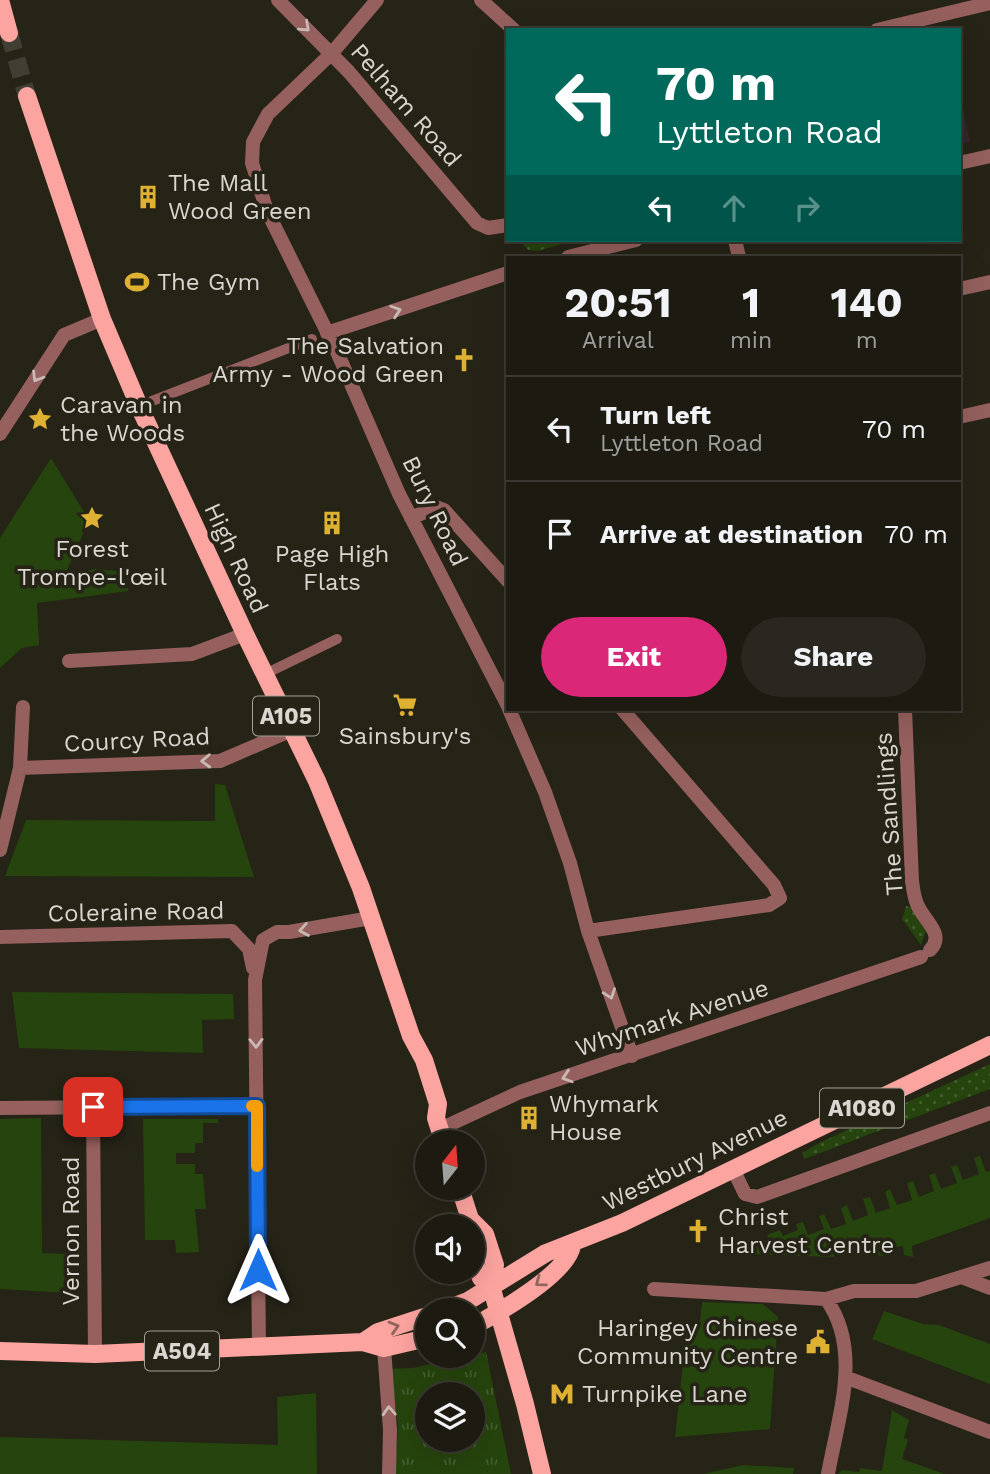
<!DOCTYPE html>
<html lang="en">
<head>
<meta charset="utf-8">
<style>
  body { margin:0; font-family:"Work Sans",sans-serif; background:#29271f; color:#f1f3f6; height:100vh; display:flex; flex-direction:column; font-size:26px; white-space:nowrap }
  * { box-sizing:border-box; margin:0 }
  p { font-size:23px; color:#a0a19f }
  .icon { flex:none; width:38px; height:38px; fill:none; stroke:currentColor; stroke-width:2; stroke-linecap:round; stroke-linejoin:round }
  .map { position:relative; flex:1; overflow:hidden }
  .side { position:absolute; left:506px; top:256px; width:455px; height:455px; display:flex; flex-direction:column; background:#1c1a11; border-radius:0px; box-shadow:0 7px 28px #0002,0 0 0 2px #3a3831 }
  .side>* { flex:none }
  .banner { position:absolute; left:506px; top:28px; width:455px; height:214px; border-radius:0px; box-shadow:0 7px 28px #0002,0 0 0 2px #3a3831; background:#00695c; color:#fff; overflow:hidden }
  .needle { width:46px; rotate:17deg }
  .controls { position:absolute; left:415px; top:1130px; display:grid; gap:14px }
  .controls a { display:grid; place-items:center; width:70px; height:70px; border-radius:50%; background:#1c1a11; box-shadow:0 7px 28px #0002,0 0 0 2px #3a3831; font-size:35px }
  .pin { position:absolute; display:grid; place-items:center; width:60px; height:60px; color:#fff; margin:-30px; border-radius:14px; box-shadow:0 4px 10px #0006 }
  .me { position:absolute; width:77px; margin:-38px; rotate:0deg; stroke-linejoin:round; filter:drop-shadow(0 0 5px #0008) }
  .turn { display:flex; align-items:center; gap:24px; height:147px; padding:0 35px; font-size:32px }
  .turn .icon { width:91px; height:91px; stroke-width:2.5 }
  .turn b { display:block; font-size:49px; line-height:60px }
  .lanes { display:flex; align-items:center; height:66px; padding:0 35px; background:#0003; justify-content:center; gap:35px; direction:ltr }
  .lanes .off { opacity:.35 }
  .eta { display:flex; justify-content:space-evenly; align-items:center; height:119px; text-align:center }
  .eta b { font-size:42px; font-weight:700; line-height:49px }
  .cta { display:flex; gap:14px; margin-top:auto; padding:14px 35px }
  .cta a { flex:1; height:80px; border-radius:42px; background:#db2777; color:#fff; font-size:28px; font-weight:700; line-height:80px; text-align:center }
  .cta a+a { background:#29271f; color:#f1f3f6 }
  ul { padding:0; list-style:none }
  li { display:flex; align-items:center; gap:21px; height:105px; padding:0 35px; border-top:2px solid #3a3831 }
  li div { flex:1 }
  li b { display:block; font-size:26px }
  li em { font-style:normal }
  .map>svg:first-child { display:block }
  .education { fill:#36242b }
  .grass { fill:url(#grass-dots) }
  .park { fill:url(#park-tufts); fill-rule:evenodd }
  .garden { fill:#26440d }
  .lines { fill:none; stroke-linecap:round; stroke-linejoin:round }
  .primary-tunnel { stroke:#413e33; stroke-width:18; stroke-dasharray:18 9; stroke-linecap:butt }
  .pedestrian { stroke:#95605d; stroke-width:10 }
  .minor { stroke:#95605d; stroke-width:14 }
  .primary { stroke:#fca4a0; stroke-width:18 }
  .oneway { stroke:#c8b9b3 }
  .oneway2 { stroke:#91645c }
  .route-casing { stroke:#114b97; stroke-width:18 }
  .route { stroke:#1a73e8; stroke-width:12 }
  .slow { stroke:#f59e0b; stroke-width:12 }
  .labels { text-anchor:middle; dominant-baseline:central; stroke-width:7; stroke-linejoin:round; paint-order:stroke }
  .shield { fill:#262317; stroke:#a3a198; stroke-width:2 }
  .shield-label { font-size:23px; font-weight:bold; fill:#d9d7d0 }
  .street-label { font-size:24px; fill:#d9d7d0; stroke:#262317 }
  .poi-label { font-size:24px; fill:#d9d7d0; stroke:#262317; text-anchor:start }
</style>
</head>
<body>
<div class="map">
<svg width="990" height="1474" viewBox="0 0 990 1474">
  <defs>
    <pattern id="grass-dots" width="8" height="8" patternUnits="userSpaceOnUse" patternTransform="scale(1.75)"><rect width="8" height="8" fill="#26440d"/><path d="M2 2h.1M6 6h.1" fill="none" stroke="#455e2f" stroke-width="1.8" stroke-linecap="round"/></pattern>
    <pattern id="park-tufts" width="24" height="20" patternUnits="userSpaceOnUse" patternTransform="scale(1.75)"><rect width="24" height="20" fill="#26440d"/><path d="M3 7l-1-3M5 7V3M7 7l1-3M15 17l-1-3M17 17v-4M19 17l1-3" fill="none" stroke="#455e2f"/></pattern>
  </defs>
  <rect width="100%" height="100%" fill="#262317"/>
  <!-- education -->
  <path class="education" d="M 959,89 L 970,142 L 959,144 Z"/>
  <!-- grass -->
  <path class="grass" d="M 519,240 L 576,240 L 538,251 L 528,250 Z
    M 906,906 L 911,907 L 926,931 L 921,945 L 902,919 Z
    M 990,1064 L 990,1089 L 804,1159 L 802,1153 L 817,1144 Z"/>
  <!-- park -->
  <path class="park" d="M 486,1352 L 511,1474 L 395,1474 L 398,1423 L 389,1369 L 413,1368 ZM 427,1395 L 472,1395 L 472,1440 L 427,1440 Z"/>
  <!-- garden -->
  <path class="garden" d="M 51,458 L 89,520 L 65,575 L 94,569 L 119,571 L 129,591 L 37,603 L 39,645 L 22,648 L 0,668 L 0,538 Z
    M 215,784 L 225,785 L 254,877 L 5,876 L 26,820 L 215,821 Z
    M 12,992 L 233,994 L 234,1019 L 202,1020 L 203,1053 L 19,1048 Z
    M 41,1118 L 42,1253 L 69,1254 L 68,1293 L 0,1289 L 0,1119 Z
    M 143,1119 L 218,1119 L 218,1123 L 203,1123 L 203,1143 L 195,1143 L 195,1153 L 176,1153 L 176,1164 L 195,1164 L 195,1174 L 203,1174 L 206,1209 L 195,1209 L 199,1252 L 176,1253 L 175,1240 L 145,1240 Z
    M 980,1156 L 986,1172 L 990,1171 L 990,1218 L 912,1246 L 913,1257 L 904,1255 L 903,1246 L 891,1248 L 891,1256 L 888,1256 L 834,1254 L 834,1257 L 750,1254 L 748,1242 L 771,1243 L 767,1235 L 780,1230 L 783,1236 L 798,1230 L 796,1224 L 803,1222 L 808,1235 L 824,1229 L 819,1216 L 824,1214 L 831,1229 L 846,1224 L 841,1208 L 847,1205 L 853,1221 L 868,1215 L 863,1199 L 870,1197 L 876,1213 L 890,1208 L 885,1192 L 890,1189 L 897,1205 L 912,1200 L 907,1183 L 913,1181 L 919,1197 L 934,1191 L 929,1175 L 935,1173 L 941,1189 L 957,1183 L 951,1167 L 957,1165 L 963,1180 L 979,1174 L 974,1158 Z
    M 702,1302 L 763,1304 L 778,1317 L 770,1429 L 675,1437 L 686,1336 L 682,1326 L 696,1326 L 700,1323 Z
    M 884,1311 L 923,1324 L 939,1325 L 990,1344 L 990,1384 L 872,1339 Z
    M 316,1393 L 317,1474 L 0,1474 L 0,1437 L 278,1445 L 277,1397 Z
    M 892,1410 L 909,1420 L 904,1438 L 908,1440 L 902,1459 L 945,1474 L 838,1474 L 842,1470 L 859,1472 L 860,1468 L 882,1471 Z
    M 743,1465 L 794,1468 L 793,1474 L 703,1474 Z"/>
  <g class="lines">
    <!-- primary-tunnel -->
    <path class="primary-tunnel" d="M 9,33 L 27,96"/>
    <!-- pedestrian -->
    <path class="pedestrian" d="M 152,401 L 312,339
      M 265,674 L 337,639"/>
    <!-- minor -->
    <path class="minor" d="M 278,0 L 349,72 L 477,223 L 488,228 L 508,225
      M 377,0 L 332,53 L 268,114 L 253,142 L 252,163 L 267,211 L 338,354 L 399,494 L 508,706
      M 481,0 L 514,30
      M 877,30 L 990,3
      M 959,163 L 990,156
      M 735,240 L 739,257
      M 568,257 L 636,240
      M 959,289 L 990,282
      M 327,333 L 508,273
      M 959,417 L 990,410
      M 0,434 L 64,335 L 102,319
      M 411,518 L 436,507 L 444,510 L 508,581
      M 69,661 L 192,654 L 245,634
      M 509,709 L 545,792 L 570,863 L 588,931 L 632,1056
      M 905,709 L 912,881 C 913,888 914,897 917,904 C 923,920 946,934 930,950
      M 20,768 L 220,761 L 292,730
      M 0,850 L 20,768 L 23,707
      M 588,931 L 769,905 L 780,898 L 774,885 L 622,709
      M 0,937 L 232,931 L 249,949 L 253,968
      M 93,1107 L 95,1354
      M 0,1108 L 257,1106
      M 440,1129 L 520,1092 L 921,957
      M 733,1169 L 745,1194 L 757,1197 L 990,1113
      M 964,1278 L 990,1288
      M 654,1289 L 826,1299 L 854,1291 L 916,1291 L 990,1268
      M 826,1299 C 863,1350 838,1417 828,1474
      M 259,1348 L 255,980 L 263,940 L 277,932 L 289,932 L 371,918
      M 384,1348 L 390,1430 L 389,1474
      M 845,1377 L 990,1432"/>
    <!-- primary -->
    <path class="primary" d="M 0,0 L 9,33
      M 27,96 L 102,319 L 139,406 L 245,634 L 317,781 L 361,888 L 411,1036 L 424,1060 L 438,1104 L 436,1118 L 444,1143
      M 460,1188 L 470,1219 L 485,1234 L 495,1265 L 491,1286
      M 472,1256 L 481,1278 L 491,1286 L 525,1404 L 542,1474
      M 442,1311 L 468,1301 L 546,1253 L 622,1223 L 990,1045
      M 472,1327 C 496,1314 569,1273 572,1245
      M 363,1342 L 378,1332 L 427,1316
      M 0,1351 L 95,1354 L 363,1342 L 384,1348 L 427,1338"/>
  </g>
  <!-- one-way arrows -->
  <defs><path id="oneway-chevron" d="M-2-3.5L2.5 0L-2 3.5" fill="none" stroke-width="1.6" stroke-linecap="round" stroke-linejoin="round" transform="scale(1.75)"/></defs>
  <g class="oneway">
    <use href="#oneway-chevron" transform="translate(305 27) rotate(43)"/>
    <use href="#oneway-chevron" transform="translate(396 311) rotate(-18)"/>
    <use href="#oneway-chevron" transform="translate(37 377) rotate(121)"/>
    <use href="#oneway-chevron" transform="translate(206 761) rotate(178)"/>
    <use href="#oneway-chevron" transform="translate(304 930) rotate(170)"/>
    <use href="#oneway-chevron" transform="translate(610 994) rotate(70)"/>
    <use href="#oneway-chevron" transform="translate(256 1043) rotate(89)"/>
    <use href="#oneway-chevron" transform="translate(567 1077) rotate(162)"/>
    <use href="#oneway-chevron" transform="translate(389 1411) rotate(-93)"/>
  </g>
  <g class="oneway2">
    <use href="#oneway-chevron" transform="translate(540 1282) rotate(143)"/>
    <use href="#oneway-chevron" transform="translate(394 1327) rotate(-17)"/>
  </g>
  <g class="lines">
    <!-- route casing -->
    <g class="route-casing">
      <path id="route" d="M 93,1107 L 257,1106 L 258,1270"/>
    </g>
    <!-- route -->
    <use href="#route" class="route"/>
    <!-- slow -->
    <path class="slow" d="M 252,1106 L 257,1106 L 257,1166"/>
  </g>
  <!-- icons -->
  <defs>
    <g id="building-bare" transform="scale(1.89)"><path d="M-4-6H4V6H1V3H-1V6H-4ZM-2.5-4.3h1.7v1.8h-1.7ZM.8-4.3h1.7v1.8H.8ZM-2.5-1h1.7V.8h-1.7ZM.8-1h1.7V.8H.8Z" fill="#deb133" stroke="#262317" stroke-width="2.5" paint-order="stroke"/></g>
    <g id="stadium-bare" transform="scale(1.89)"><path d="M0-5a6.5 5 0 1 0 0 10a6.5 5 0 1 0 0-10ZM-3.5-1.8h7v3.6h-7Z" fill="#deb133" stroke="#262317" stroke-width="2.5" paint-order="stroke"/></g>
    <g id="church-bare" transform="scale(1.89)"><path d="M-1.2-6h2.4v3.5h3.3v2.4h-3.3V6h-2.4V-.1h-3.3v-2.4h3.3Z" fill="#deb133" stroke="#262317" stroke-width="2.5" paint-order="stroke"/></g>
    <g id="sight-bare" transform="scale(1.89)"><path d="M0-6L1.8-2.2L6-1.7L2.9 1.2L3.7 5.4L0 3.3L-3.7 5.4L-2.9 1.2L-6-1.7L-1.8-2.2Z" fill="#deb133" stroke="#262317" stroke-width="2.5" paint-order="stroke"/></g>
    <g id="supermarket-bare" transform="scale(1.89)"><path d="M-6-5.5h2.5l.6 2H6L4.5 2H-2.5L-4.4-4H-6ZM-1.5 3.2a1.3 1.3 0 1 0 .1 0ZM3 3.2a1.3 1.3 0 1 0 .1 0Z" fill="#deb133" stroke="#262317" stroke-width="2.5" paint-order="stroke"/></g>
    <g id="civic-bare" transform="scale(1.89)"><path d="M-.6-6.5H3V-4.5H.6V-3L4-1V1h2V6H-6V1h2V-1L-.6-3ZM-1.2 2.5V6h2.4V2.5Z" fill="#deb133" stroke="#262317" stroke-width="2.5" paint-order="stroke"/></g>
    <g id="metro-bare" transform="scale(1.89)"><path d="M-5.5 5V-5H-3L0 0L3-5H5.5V5H3V-.5L0 4L-3-.5V5Z" fill="#deb133" stroke="#262317" stroke-width="2.5" paint-order="stroke"/></g>
  </defs>
  <g fill-rule="evenodd">
    <use href="#building-bare" x="148" y="197"/>
    <use href="#stadium-bare" x="137" y="282"/>
    <use href="#church-bare" x="464" y="360"/>
    <use href="#sight-bare" x="40" y="419"/>
    <use href="#sight-bare" x="92" y="518"/>
    <use href="#building-bare" x="332" y="523"/>
    <use href="#supermarket-bare" x="405" y="705"/>
    <use href="#building-bare" x="529" y="1118"/>
    <use href="#church-bare" x="698" y="1231"/>
    <use href="#civic-bare" x="818" y="1342"/>
    <use href="#metro-bare" x="562" y="1394"/>
  </g>
  <g class="labels">
    <!-- shield labels -->
    <g class="shield">
      <rect x="253" y="696.5" width="66" height="39" rx="5"/>
      <rect x="820" y="1088.5" width="84" height="39" rx="5"/>
      <rect x="145" y="1331.5" width="74" height="39" rx="5"/>
    </g>
    <g class="shield-label">
      <text x="286" y="716">A105</text>
      <text x="862" y="1108">A1080</text>
      <text x="182" y="1351">A504</text>
    </g>
    <!-- street labels -->
    <g class="street-label">
      <text transform="translate(406 105) rotate(49)">Pelham Road</text>
      <text transform="translate(435 511) rotate(64)">Bury Road</text>
      <text transform="translate(236 558) rotate(65)">High Road</text>
      <text transform="translate(137 740) rotate(-3)">Courcy Road</text>
      <text transform="translate(889 814) rotate(-94)">The Sandlings</text>
      <text transform="translate(136 912) rotate(-1)">Coleraine Road</text>
      <text transform="translate(672 1018) rotate(-18)">Whymark Avenue</text>
      <text transform="translate(695 1160) rotate(-26)">Westbury Avenue</text>
      <text transform="translate(71 1231) rotate(-90)">Vernon Road</text>
    </g>
    <!-- poi labels -->
    <g class="poi-label">
      <text x="168" y="183">The Mall<tspan x="168" dy="28">Wood Green</tspan></text>
      <text x="157" y="282">The Gym</text>
      <text x="444" y="346" text-anchor="end">The Salvation<tspan x="444" dy="28">Army - Wood Green</tspan></text>
      <text x="60" y="405">Caravan in<tspan x="60" dy="28">the Woods</tspan></text>
      <text x="92" y="549" text-anchor="middle">Forest<tspan x="92" dy="28">Trompe-l'œil</tspan></text>
      <text x="332" y="554" text-anchor="middle">Page High<tspan x="332" dy="28">Flats</tspan></text>
      <text x="405" y="736" text-anchor="middle">Sainsbury's</text>
      <text x="549" y="1104">Whymark<tspan x="549" dy="28">House</tspan></text>
      <text x="718" y="1217">Christ<tspan x="718" dy="28">Harvest Centre</tspan></text>
      <text x="798" y="1328" text-anchor="end">Haringey Chinese<tspan x="798" dy="28">Community Centre</tspan></text>
      <text x="582" y="1394">Turnpike Lane</text>
    </g>
  </g>
</svg>
<div class="controls">
<a><svg class="needle" viewBox="-14 -14 28 28"><path d="M0-13l5 13h-10z" fill="#e53935"/><path d="M0 13l5-13h-10z" fill="#a0a19f"/></svg></a>
<a><svg class="icon" aria-label="sound" viewBox="0 0 24 24"><path d="M4 9h4l5-4v14l-5-4H4zM17 9q2 3 0 6"/></svg></a>
<a><svg class="icon" aria-label="search" viewBox="0 0 24 24"><circle cx="10" cy="10" r="6"/><path d="M15 15l6 6"/></svg></a>
<a><svg class="icon" aria-label="layers" viewBox="0 0 24 24"><path d="M12 4l9 5-9 5-9-5zM3 14l9 5 9-5"/></svg></a>
</div>
<div class="pin" style="left:93px;top:1107px;background:#d93025"><svg class="icon" aria-label="arrive" viewBox="0 0 24 24"><path d="M6 21V4h12l-3 4 3 4H6"/></svg></div>
<svg class="me" style="left:258px;top:1270px" viewBox="-20 -20 40 40"><path d="M0-17L14 15 0 8-14 15z" fill="#1a73e8" stroke="#fff" stroke-width="4"/></svg>
<div class="banner">
<div class="turn"><svg class="icon" aria-label="left" viewBox="0 0 24 24"><path d="M17 20v-9H6M10 6l-5 5 5 5"/></svg><div><b>70 m</b>Lyttleton Road</div></div>
<div class="lanes"><svg class="icon" aria-label="left" viewBox="0 0 24 24"><path d="M17 20v-9H6M10 6l-5 5 5 5"/></svg><svg class="icon off" aria-label="ahead" viewBox="0 0 24 24"><path d="M12 20V5M6 11l6-6 6 6"/></svg><svg class="icon off" aria-label="right" viewBox="0 0 24 24"><path d="M7 20v-9h11M14 6l5 5-5 5"/></svg></div>
</div>
<section class="side">
<div class="eta">
<div><b>20:51</b><p>Arrival</p></div>
<div><b>1</b><p>min</p></div>
<div><b>140</b><p>m</p></div>
</div>
<ul>
<li><svg class="icon" aria-label="left" viewBox="0 0 24 24"><path d="M17 20v-9H6M10 6l-5 5 5 5"/></svg><div><b>Turn left</b><p>Lyttleton Road</p></div><em>70 m</em></li>
<li><svg class="icon" aria-label="arrive" viewBox="0 0 24 24"><path d="M6 21V4h12l-3 4 3 4H6"/></svg><div><b>Arrive at destination</b></div><em>70 m</em></li>
</ul>
<div class="cta"><a>Exit</a><a>Share</a></div>
</section>
</div>
</body>
</html>
